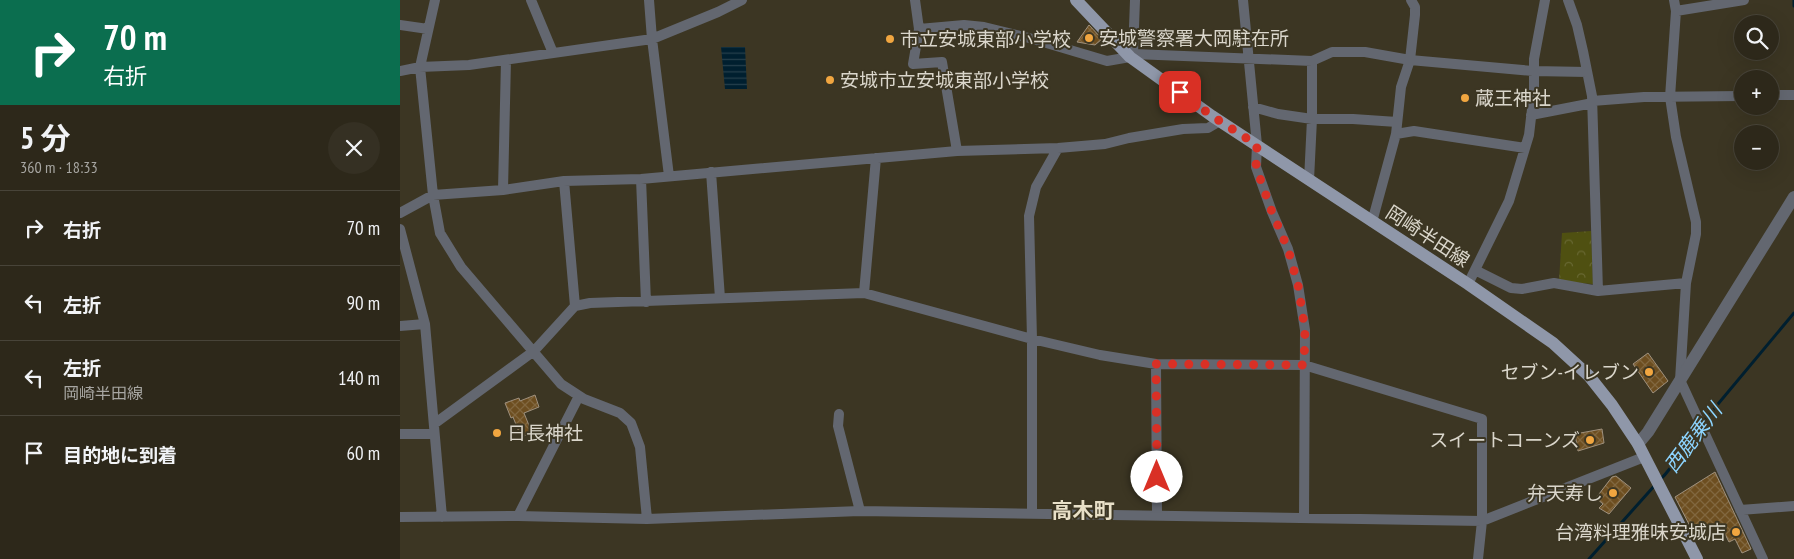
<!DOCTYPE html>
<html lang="ja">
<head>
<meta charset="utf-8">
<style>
  body { margin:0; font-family:"PT Sans Narrow","Noto Sans JP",sans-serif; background:#353023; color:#f1f3f6; height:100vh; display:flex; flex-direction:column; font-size:19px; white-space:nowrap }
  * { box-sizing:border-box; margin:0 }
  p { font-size:16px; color:#a7a6a2 }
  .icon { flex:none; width:28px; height:28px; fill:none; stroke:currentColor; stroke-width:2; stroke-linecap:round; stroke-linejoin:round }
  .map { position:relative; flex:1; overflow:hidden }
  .drawer { display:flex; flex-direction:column; background:#2d281a; width:400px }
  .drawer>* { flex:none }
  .guide { background:#0b6e4f; color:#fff; overflow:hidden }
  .controls { position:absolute; left:1334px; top:15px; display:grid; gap:10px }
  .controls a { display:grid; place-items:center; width:45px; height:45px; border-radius:50%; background:#2d281a; box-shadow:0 5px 20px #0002,0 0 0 1px #484439; font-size:25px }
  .pin { position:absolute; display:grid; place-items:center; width:42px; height:42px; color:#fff; margin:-21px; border-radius:10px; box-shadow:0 2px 8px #0006 }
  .me { position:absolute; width:55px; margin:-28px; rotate:0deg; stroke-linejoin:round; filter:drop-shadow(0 0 4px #0008) }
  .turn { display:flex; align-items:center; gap:18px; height:105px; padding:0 20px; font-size:22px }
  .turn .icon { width:65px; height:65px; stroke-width:2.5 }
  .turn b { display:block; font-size:35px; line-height:42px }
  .round { display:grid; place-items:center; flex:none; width:52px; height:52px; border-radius:26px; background:#353023 }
  .headline { display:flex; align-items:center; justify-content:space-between; height:85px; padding:0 20px }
  h1 { font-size:30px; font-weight:700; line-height:38px }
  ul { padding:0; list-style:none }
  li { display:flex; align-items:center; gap:15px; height:75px; padding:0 20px; border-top:1px solid #484439 }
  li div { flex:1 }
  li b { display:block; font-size:19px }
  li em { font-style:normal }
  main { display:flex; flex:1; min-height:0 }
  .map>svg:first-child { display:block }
  .park { fill:url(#park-crowns) }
  .water { fill:url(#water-rules) }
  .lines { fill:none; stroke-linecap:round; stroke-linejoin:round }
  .stream { stroke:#001f2f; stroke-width:3 }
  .building { fill:url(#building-cross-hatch); stroke:#9e907d }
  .minor { stroke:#636770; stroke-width:10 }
  .tertiary { stroke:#636770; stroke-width:12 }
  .primary { stroke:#8f97a9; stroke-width:12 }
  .route { stroke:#d93025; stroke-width:9; stroke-dasharray:0 16.2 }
  .poi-dot { fill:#f1a640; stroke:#3c3623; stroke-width:2 }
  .labels { text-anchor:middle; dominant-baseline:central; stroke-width:4; stroke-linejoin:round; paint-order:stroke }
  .poi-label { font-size:19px; fill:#dad6cb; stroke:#3c3623; text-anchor:start }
  .street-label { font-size:19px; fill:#dad6cb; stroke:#3c3623 }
  .water-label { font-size:20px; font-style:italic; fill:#8dd5ff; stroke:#3c3623 }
  .quarter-label { font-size:21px; font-weight:bold; fill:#e8e0c8; stroke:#3c3623 }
</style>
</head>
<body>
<main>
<section class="drawer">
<div class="guide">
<div class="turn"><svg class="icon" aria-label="right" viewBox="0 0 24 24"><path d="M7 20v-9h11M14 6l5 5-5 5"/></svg><div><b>70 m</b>右折</div></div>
</div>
<div class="headline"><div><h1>5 分</h1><p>360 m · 18:33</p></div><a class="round"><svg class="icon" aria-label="close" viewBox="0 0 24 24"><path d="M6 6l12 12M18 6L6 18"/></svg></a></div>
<ul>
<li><svg class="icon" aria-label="right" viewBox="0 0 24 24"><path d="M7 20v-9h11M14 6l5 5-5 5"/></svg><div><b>右折</b></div><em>70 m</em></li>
<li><svg class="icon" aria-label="left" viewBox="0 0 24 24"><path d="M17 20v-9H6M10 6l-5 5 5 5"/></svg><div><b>左折</b></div><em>90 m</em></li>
<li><svg class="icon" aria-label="left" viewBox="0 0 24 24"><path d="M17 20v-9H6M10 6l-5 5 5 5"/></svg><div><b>左折</b><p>岡崎半田線</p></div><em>140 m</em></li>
<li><svg class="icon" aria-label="arrive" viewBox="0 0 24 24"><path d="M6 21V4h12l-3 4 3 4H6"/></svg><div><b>目的地に到着</b></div><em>60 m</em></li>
</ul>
</section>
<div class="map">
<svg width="1394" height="559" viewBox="0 0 1394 559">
  <defs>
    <pattern id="park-crowns" width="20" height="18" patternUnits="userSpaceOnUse" patternTransform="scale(1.25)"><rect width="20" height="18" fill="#4f5011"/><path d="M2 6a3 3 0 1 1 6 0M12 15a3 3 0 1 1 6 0" fill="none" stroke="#686832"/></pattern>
    <pattern id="water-rules" width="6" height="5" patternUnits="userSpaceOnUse" patternTransform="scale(1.25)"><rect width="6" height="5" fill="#001f2f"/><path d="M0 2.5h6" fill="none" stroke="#253f4c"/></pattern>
    <pattern id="building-cross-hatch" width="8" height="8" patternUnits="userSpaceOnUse" patternTransform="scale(1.25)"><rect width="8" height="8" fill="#6d4e20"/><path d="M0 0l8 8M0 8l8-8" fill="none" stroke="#81673f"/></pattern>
  </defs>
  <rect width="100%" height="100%" fill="#3c3623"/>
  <!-- park -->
  <path class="park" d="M 1191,231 L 1193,284 L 1159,281 L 1162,233 Z"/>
  <!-- water -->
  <path class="water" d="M 321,47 L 345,47 L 347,89 L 325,89 Z"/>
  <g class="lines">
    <!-- stream -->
    <path class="stream" d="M 1394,0 L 1394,6
      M 1303,422 L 1394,313
      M 1260,480 C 1277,463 1284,445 1299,427
      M 1189,559 L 1256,484"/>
  </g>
  <!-- building -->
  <path class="building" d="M 689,25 L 702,39 L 695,45 L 677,42 Z
    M 1248,353 L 1268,381 L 1253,393 L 1233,364 Z
    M 135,395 L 139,407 L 124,413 L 132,433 L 121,437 L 113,417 L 111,418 L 105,403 L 119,398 L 120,401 Z
    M 1202,429 L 1204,443 L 1178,451 L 1175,434 Z
    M 1315,472 L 1351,549 L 1342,553 L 1335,539 L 1329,542 L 1319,522 L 1294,534 L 1275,497 Z
    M 1216,476 L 1231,488 L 1209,514 L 1199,508 L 1203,504 L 1196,498 L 1212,477 Z"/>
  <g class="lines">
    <!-- minor -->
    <path class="minor" d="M 35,0 L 20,67 L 33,195 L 40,233 L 61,267 L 161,384 L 184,399 L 220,413 L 231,423 L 240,447 L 247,519
      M 131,0 L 153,53
      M 249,0 L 252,39 L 269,176
      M 515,0 L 519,29 L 513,64 L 542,62 L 557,151
      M 843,0 L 857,145 L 856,167 L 872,212 L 888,249 L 898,285 L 905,330 L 904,518
      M 1168,0 L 1177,25 L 1183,51 L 1192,96 L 1198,291
      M 1274,0 L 1276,11 L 1270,97 L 1276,137 L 1296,222 L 1296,234 L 1286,283 L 1280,380 L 1363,559
      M 1276,11 L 1344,0
      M 0,25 L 28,29
      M 519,29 L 564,25 L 584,27 L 633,39 L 707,61 L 730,57 L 733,54 L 735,0
      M 733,54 L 912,61 L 932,52 L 965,52 L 1010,60 L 1133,71 L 1187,72
      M 0,71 L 20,67 L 69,65 L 252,39 L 318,12 L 342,0
      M 1370,95 L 1394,95
      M 1192,101 L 1244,97 L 1342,96
      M 853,107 L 878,114 L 912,119 L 953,119 L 997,122
      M 1131,115 L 1193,103
      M 996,134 L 1014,131 L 1125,148
      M 311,172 L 320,298
      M 241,179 L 246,302
      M 909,180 L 912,119 L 912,61
      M 164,181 L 175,306
      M 103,190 L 106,60
      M 0,213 L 33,195 L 103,190 L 164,181 L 241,179 L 557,151 L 658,148 L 705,144 L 729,138 L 783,129 L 808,128 L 820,121
      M 972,222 L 996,134 L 1001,87 L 1010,60 L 1015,15 L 1015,7 L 1011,0
      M 0,229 L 25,324 L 42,517
      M 1075,270 L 1111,288 L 1122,289 L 1154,283 L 1198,291 L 1286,283
      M 1068,284 L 1109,201 L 1129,135 L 1134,92 L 1134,59 L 1145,0
      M 464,293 L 476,158
      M 0,326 L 25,324
      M 756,364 L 757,514
      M 439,414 L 438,426 L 460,511
      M 34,424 L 134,351 L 175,306 L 190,303 L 464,293 L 632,339 L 700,355 L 756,364 L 904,365 L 1082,419 L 1082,521 L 1078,559
      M 0,434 L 34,434
      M 1340,510 L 1394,506
      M 632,513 L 632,339 L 629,216 L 636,187 L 658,148
      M 118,516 L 179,396
      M 0,517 L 118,516 L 247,519 L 460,511 L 1082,521 L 1244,457"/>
    <!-- tertiary -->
    <path class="tertiary" d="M 1238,444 L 1248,432 L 1394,197"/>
    <!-- primary -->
    <path class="primary" d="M 676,0 L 730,57 L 812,116 L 1068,284 L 1153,343 L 1189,376 L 1212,405 L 1238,444 L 1297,559"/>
  </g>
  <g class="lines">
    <!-- route -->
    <path class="route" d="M 757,477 L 756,364 L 904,365 L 905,330 L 898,285 L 888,249 L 872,212 L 856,167 L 857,145 L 812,116 L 780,92"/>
  </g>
  <!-- markers -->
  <g class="poi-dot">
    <circle cx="689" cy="38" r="5"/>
    <circle cx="490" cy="39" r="5"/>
    <circle cx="430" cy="80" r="5"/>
    <circle cx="1065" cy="98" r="5"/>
    <circle cx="1249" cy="372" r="5"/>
    <circle cx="97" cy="433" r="5"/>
    <circle cx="1190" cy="440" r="5"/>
    <circle cx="1213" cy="493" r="5"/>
    <circle cx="1336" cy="532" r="5"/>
  </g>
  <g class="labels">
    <!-- poi labels -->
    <g class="poi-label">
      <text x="699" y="38">安城警察署大岡駐在所</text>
      <text x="500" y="39">市立安城東部小学校</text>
      <text x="440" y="80">安城市立安城東部小学校</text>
      <text x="1075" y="98">蔵王神社</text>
      <text x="1239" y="372" text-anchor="end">セブン-イレブン</text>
      <text x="107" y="433">日長神社</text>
      <text x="1180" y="440" text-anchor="end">スイートコーンズ</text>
      <text x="1203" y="493" text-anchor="end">弁天寿し</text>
      <text x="1326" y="532" text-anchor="end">台湾料理雅味安城店</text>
    </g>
    <!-- street labels -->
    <g class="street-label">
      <text transform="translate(1028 236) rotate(33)">岡崎半田線</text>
    </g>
    <!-- water labels -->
    <g class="water-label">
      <text transform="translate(1293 438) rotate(-53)">西鹿乗川</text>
    </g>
    <!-- quarter labels -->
    <g class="quarter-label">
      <text x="683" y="510">高木町</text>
    </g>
  </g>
</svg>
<div class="controls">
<a><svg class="icon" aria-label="search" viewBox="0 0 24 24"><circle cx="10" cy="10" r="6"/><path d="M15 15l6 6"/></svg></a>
<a>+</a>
<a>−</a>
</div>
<div class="pin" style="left:780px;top:92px;background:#d93025"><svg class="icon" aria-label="arrive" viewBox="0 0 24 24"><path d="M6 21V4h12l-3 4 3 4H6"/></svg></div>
<svg class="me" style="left:757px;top:477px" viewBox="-20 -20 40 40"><circle r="19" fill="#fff"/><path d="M0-13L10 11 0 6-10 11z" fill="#d93025"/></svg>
</div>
</main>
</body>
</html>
